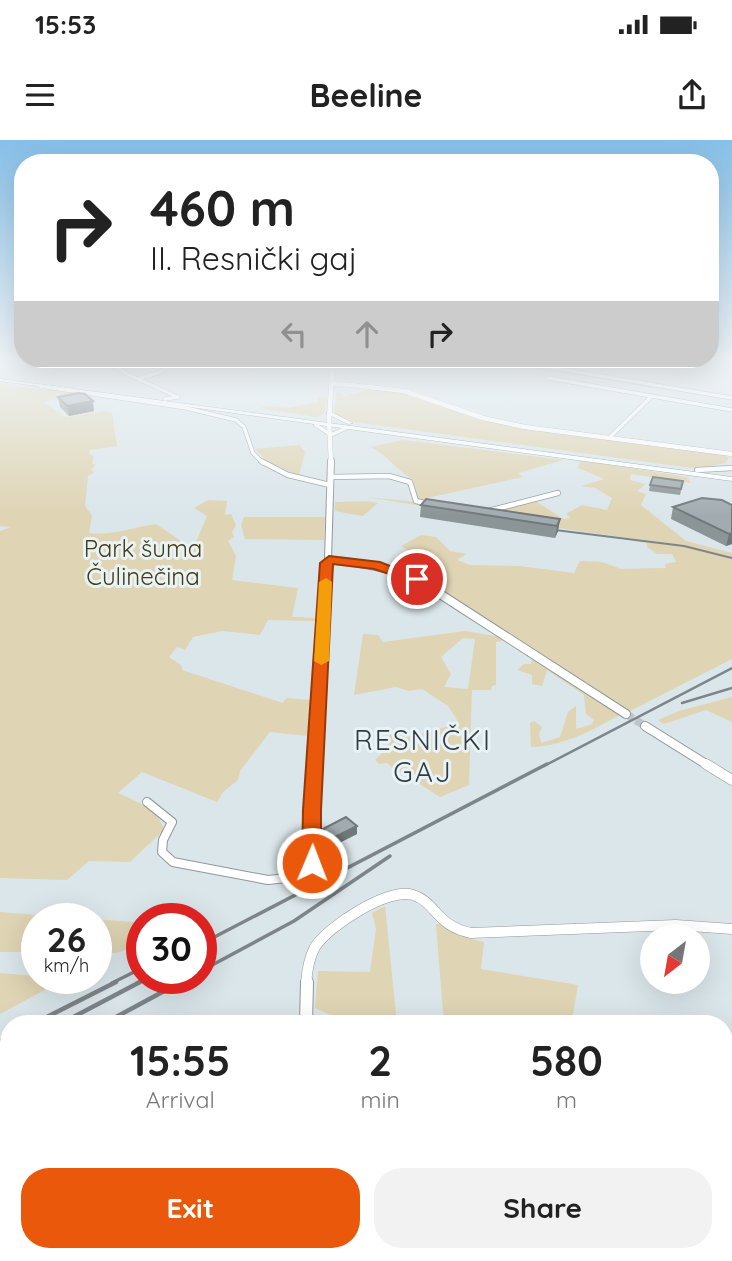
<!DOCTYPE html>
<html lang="en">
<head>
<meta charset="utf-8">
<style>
  body { margin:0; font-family:Quicksand,sans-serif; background:#f2f2f2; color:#222; height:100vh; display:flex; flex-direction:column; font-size:26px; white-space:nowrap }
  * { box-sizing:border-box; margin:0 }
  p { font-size:23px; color:#767676 }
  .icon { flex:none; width:38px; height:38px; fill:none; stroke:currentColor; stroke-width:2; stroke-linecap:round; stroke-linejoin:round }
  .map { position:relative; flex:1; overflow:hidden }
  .drawer { position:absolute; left:0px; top:875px; width:733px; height:247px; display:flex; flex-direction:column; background:#fff; border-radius:28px 28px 0 0; box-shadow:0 7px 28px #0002 }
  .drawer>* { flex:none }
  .banner { position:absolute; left:14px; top:14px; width:705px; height:214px; border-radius:28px; box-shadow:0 7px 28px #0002; background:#fff; color:#222; overflow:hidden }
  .needle { width:46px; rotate:211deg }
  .controls { position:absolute; left:640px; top:784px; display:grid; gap:14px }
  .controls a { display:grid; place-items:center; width:70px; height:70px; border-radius:50%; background:#fff; box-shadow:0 7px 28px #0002; font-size:35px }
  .speed { position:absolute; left:21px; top:763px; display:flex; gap:14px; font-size:35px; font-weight:700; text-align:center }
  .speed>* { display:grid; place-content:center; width:91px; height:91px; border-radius:50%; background:#fff; box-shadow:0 7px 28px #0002; line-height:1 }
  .speed small { font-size:18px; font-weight:400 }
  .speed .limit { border:10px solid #d22; background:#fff; color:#111 }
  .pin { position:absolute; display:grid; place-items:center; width:60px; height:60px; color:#fff; margin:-30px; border:4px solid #fff; border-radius:50%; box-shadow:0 2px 7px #0007 }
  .me { position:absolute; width:77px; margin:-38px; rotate:1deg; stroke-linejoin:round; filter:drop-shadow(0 0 5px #0008) }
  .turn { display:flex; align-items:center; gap:24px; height:147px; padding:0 21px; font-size:32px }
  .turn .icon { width:91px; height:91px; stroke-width:2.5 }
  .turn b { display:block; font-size:49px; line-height:60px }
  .lanes { display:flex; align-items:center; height:66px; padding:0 21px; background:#0003; justify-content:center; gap:35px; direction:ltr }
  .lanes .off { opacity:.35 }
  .eta { display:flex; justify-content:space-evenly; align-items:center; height:119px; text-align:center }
  .eta b { font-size:42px; font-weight:700; line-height:49px }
  .button { display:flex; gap:14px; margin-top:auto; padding:14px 21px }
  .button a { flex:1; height:80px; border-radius:28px; background:#ea580c; color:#fff; font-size:28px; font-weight:700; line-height:80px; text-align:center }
  .button a+a { background:#f2f2f2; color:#222 }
  .status { display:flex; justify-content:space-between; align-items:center; height:49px; padding:0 35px; background:#fff; direction:ltr }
  .status svg { height:19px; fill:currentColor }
  header { display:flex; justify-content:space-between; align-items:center; height:91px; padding:0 21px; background:#fff; font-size:32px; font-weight:700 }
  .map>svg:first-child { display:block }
  .green { fill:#dfd4b3; fill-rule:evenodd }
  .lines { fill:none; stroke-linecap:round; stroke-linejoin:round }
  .tertiary-tunnel { stroke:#bdc7ca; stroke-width:8; stroke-dasharray:8 3.5; stroke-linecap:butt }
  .minor-far3-casing { stroke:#8e989c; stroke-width:4.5 }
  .minor-far2-casing { stroke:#8e989c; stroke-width:6 }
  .minor-far1-casing { stroke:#8e989c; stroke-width:8 }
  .minor-casing { stroke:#8e989c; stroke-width:10 }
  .tertiary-far4-casing { stroke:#8e989c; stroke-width:5 }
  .tertiary-far3-casing { stroke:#8e989c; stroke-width:8 }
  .tertiary-far2-casing { stroke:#8e989c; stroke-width:10 }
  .tertiary-far1-casing { stroke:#8e989c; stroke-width:11 }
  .tertiary-casing { stroke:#8e989c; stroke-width:14 }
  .secondary-casing { stroke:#8e989c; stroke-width:1 }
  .minor-far3 { stroke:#fff; stroke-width:3.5 }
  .minor-far2 { stroke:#fff; stroke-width:4.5 }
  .minor-far1 { stroke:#fff; stroke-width:6 }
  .minor { stroke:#fff; stroke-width:8 }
  .tertiary-far4 { stroke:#fff; stroke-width:4.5 }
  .tertiary-far3 { stroke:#fff; stroke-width:6 }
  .tertiary-far2 { stroke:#fff; stroke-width:8 }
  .tertiary-far1 { stroke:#fff; stroke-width:10 }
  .tertiary { stroke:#fff; stroke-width:12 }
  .secondary { fill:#fff; fill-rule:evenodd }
  .rail-far3 { stroke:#7d8588; stroke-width:2 }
  .rail-far2 { stroke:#7d8588; stroke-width:2.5 }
  .rail-far1 { stroke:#7d8588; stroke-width:3.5 }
  .rail { stroke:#7d8588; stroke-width:4.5 }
  .wall { fill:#8b9497 }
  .shaded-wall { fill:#71787b }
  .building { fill:#a2acb0; stroke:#71787b; stroke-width:2 }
  .route { fill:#ea580c; stroke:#983908; stroke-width:2 }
  .slow { fill:#f59e0b }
  .labels { text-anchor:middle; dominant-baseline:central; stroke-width:6; stroke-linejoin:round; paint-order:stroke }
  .park-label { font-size:24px; fill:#483c13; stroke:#e8f3f7 }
  .quarter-label { font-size:28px; letter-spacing:2px; fill:#333b3e; stroke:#e8f3f7 }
</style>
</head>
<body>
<div class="status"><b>15:53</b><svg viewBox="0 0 49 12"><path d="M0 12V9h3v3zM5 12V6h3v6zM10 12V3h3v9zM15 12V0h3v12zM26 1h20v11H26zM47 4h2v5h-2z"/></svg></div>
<header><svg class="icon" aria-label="menu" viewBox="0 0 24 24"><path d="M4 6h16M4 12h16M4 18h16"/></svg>Beeline<svg class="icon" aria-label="share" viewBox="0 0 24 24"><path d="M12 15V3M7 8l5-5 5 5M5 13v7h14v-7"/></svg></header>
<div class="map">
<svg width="732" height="1121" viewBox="0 0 732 1121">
  <rect width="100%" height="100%" fill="#dbe6ea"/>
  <!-- green -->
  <path class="green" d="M 0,244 L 81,254 L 43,262 L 66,277 L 104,271 L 112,273 L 117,306 L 90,310 L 89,313 L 94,317 L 92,323 L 95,325 L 91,330 L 94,333 L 88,336 L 85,366 L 92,376 L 89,393 C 113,396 133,387 156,384 L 181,401 L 180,412 L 192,412 L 207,376 L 194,368 L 208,360 L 227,361 L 225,375 L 231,374 L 236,385 L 232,392 L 234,397 L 228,401 L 236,416 L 232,440 L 298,448 L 292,477 L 318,478 L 318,481 L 268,480 L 260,495 L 222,491 L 193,497 L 185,510 L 177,507 L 169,517 L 182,526 L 182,530 L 283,563 L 286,558 L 311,560 L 309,596 L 270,592 L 240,631 L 238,640 L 223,652 L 217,662 L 142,632 L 118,653 C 135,661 159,669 164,690 L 130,722 L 89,721 L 67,740 L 0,738 L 0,391 L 11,387 L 0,386 Z
    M 376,248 L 410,255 L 490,281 L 723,314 L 729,318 L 725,323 L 699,329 L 354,282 L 340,278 L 334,272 L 337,252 L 345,256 Z
    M 318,257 L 329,257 L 324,274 L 316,277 L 260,268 L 267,266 L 287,268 L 318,262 Z
    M 404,300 L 563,320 L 518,333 L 523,337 L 418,360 L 413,340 C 397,331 387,314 370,307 Z
    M 299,305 L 305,312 L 299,336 L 267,322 L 255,309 Z
    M 580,320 L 687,337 L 691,343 L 631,334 L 630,340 L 646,344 L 637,351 L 646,354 L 641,365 L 686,401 L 732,413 L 732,417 L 683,405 L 584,392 L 366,357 L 500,370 L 534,360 L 563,379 L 571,378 L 566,374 L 582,365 L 607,370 L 612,358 L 595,348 L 581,346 L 604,339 L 578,328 Z
    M 366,361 L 378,363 L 363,376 L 335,371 L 335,362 Z
    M 244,377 L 325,377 L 324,400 L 245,399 L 241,385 Z
    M 421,395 L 436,397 L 450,411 L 466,414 L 457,420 L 470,425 L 519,426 L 574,433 L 580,421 L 602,422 L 621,429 L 666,428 L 665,424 L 676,422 L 672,414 L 657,414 L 647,407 L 647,403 L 622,399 L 683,406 L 732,419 L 732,519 L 630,571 L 423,440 L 429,422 L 401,406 Z
    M 465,491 L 501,497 L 502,501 L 496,502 L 496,545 L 492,546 L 491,550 L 472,550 L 469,645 L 440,657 L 401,632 L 397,632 L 387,623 L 379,624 L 375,620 L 387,609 L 390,594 L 411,597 L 459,583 L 448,566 L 422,549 L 409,551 L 396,547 L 354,555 L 363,494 L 378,495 L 383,502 ZM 463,498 L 475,499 L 468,549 L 444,547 L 451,534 L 441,517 Z
    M 532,519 L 539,521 L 621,574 C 596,589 561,607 531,607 L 530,583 L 534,581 L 542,587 L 539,594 L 541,603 L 560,597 L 568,572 L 576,566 L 576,589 L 592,584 L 594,580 L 586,574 L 584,555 L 547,530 L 542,546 L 532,544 L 532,535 L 517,530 L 524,524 L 531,524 Z
    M 732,557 L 732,582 L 706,570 L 664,584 L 658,580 L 679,571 Z
    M 385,766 L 397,884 L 351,884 L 315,868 L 318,831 L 370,832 L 376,789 L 372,773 Z
    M 0,772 L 88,779 L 37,779 L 37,812 L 0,812 Z
    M 96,779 L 142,783 L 142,805 L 116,813 L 96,813 Z
    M 436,784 L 441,784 L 460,796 L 484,802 L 481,829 L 578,845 L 572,880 L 584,884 L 444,884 Z
    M 0,833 L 37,836 L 37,838 L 67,838 L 0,874 Z
    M 732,894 L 732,993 L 725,1016 L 725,906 Z
    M 292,1113 L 345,1113 L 368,1121 L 290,1121 Z
    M 557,1113 L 695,1113 L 693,1121 L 554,1121 Z"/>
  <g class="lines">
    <!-- tertiary-tunnel -->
    <path class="tertiary-tunnel" d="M 626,574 L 645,586"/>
    <!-- minor-far3 casing -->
    <g class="minor-far3-casing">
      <path id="minor-far3" d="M 94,219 L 108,222 L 127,234 L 178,257
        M 205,219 L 237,226
        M 500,219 L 732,258
        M 140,238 L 158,233 L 183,219
        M 548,238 L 732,270
        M 40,246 L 186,268 L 236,280 L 244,287 L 253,313 L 263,323
        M 165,259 L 178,257
        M 609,298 L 652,256"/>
    </g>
    <!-- minor-far2 casing -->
    <g class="minor-far2-casing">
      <path id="minor-far2" d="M 261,321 L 288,335 L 330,345
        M 697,330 L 732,328
        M 330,337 L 389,336 L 410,342 L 416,361 L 429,364
        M 488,371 L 558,353
        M 323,456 L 325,425 L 329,419"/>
    </g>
    <!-- minor-far1 casing -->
    <g class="minor-far1-casing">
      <path id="minor-far1" d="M 314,626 L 323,454"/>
    </g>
    <!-- minor casing -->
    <g class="minor-casing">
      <path id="minor" d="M 147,662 L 172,682 L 163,700 L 162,712 L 173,722 L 268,740 L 287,738 L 312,723 L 314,624"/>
    </g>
    <!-- tertiary-far4 casing -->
    <g class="tertiary-far4-casing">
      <path id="tertiary-far4" d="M 332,243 L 404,251 L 483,278 L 525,287 L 732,314
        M 331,323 L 329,281 L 333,219"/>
    </g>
    <!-- tertiary-far3 casing -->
    <g class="tertiary-far3-casing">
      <path id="tertiary-far3" d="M 331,321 L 328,419 C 376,426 401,429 443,456"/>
    </g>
    <!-- tertiary-far2 casing -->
    <g class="tertiary-far2-casing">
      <path id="tertiary-far2" d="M 440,454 L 626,574
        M 645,586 L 709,626"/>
    </g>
    <!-- tertiary-far1 casing -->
    <g class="tertiary-far1-casing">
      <path id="tertiary-far1" d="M 706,624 L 732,640
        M 306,843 C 307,830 309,818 315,807 C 328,786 389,747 413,755 C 436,762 436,786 471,793 L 676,785 L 732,789"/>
    </g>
    <!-- tertiary casing -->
    <g class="tertiary-casing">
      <path id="tertiary" d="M 306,884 L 307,842
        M 279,1121 L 280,1113"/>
    </g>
    <!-- secondary casing -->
    <g class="secondary-casing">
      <path id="secondary" d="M 0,239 L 732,337 L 732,341 L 348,289 L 331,297 L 314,286 L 314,284 L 0,241 ZM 319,285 L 342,288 L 331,293 Z
        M 327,272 L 331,272 L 353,283 L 348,284 L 327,274 Z"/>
    </g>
    <!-- minor-far3 -->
    <use href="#minor-far3" class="minor-far3"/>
    <!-- minor-far2 -->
    <use href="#minor-far2" class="minor-far2"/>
    <!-- minor-far1 -->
    <use href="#minor-far1" class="minor-far1"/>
    <!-- minor -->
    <use href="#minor" class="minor"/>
    <!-- tertiary-far4 -->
    <use href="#tertiary-far4" class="tertiary-far4"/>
    <!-- tertiary-far3 -->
    <use href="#tertiary-far3" class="tertiary-far3"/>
    <!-- tertiary-far2 -->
    <use href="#tertiary-far2" class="tertiary-far2"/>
    <!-- tertiary-far1 -->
    <use href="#tertiary-far1" class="tertiary-far1"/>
    <!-- tertiary -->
    <use href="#tertiary" class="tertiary"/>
    <!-- secondary -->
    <use href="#secondary" class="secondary"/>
    <!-- rail-far3 -->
    <path class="rail-far3" d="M 539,388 L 684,406 L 732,418"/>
    <!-- rail-far2 -->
    <path class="rail-far2" d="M 682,563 L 732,548
      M 544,626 L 732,528"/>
    <!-- rail-far1 -->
    <path class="rail-far1" d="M 201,804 L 547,624
      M 201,831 L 294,781 L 390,716
      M 112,843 L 142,828
      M 137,843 L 147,838
      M 178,843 L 188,838"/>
    <!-- rail -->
    <path class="rail" d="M 33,884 L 116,842
      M 60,884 L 140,842
      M 103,884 L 181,842
      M 0,901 L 9,896
      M 0,915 L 9,911
      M 0,939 L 9,934"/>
  </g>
  <!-- wall -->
  <path class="wall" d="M 58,257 L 94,271 L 69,276 L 60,267 Z
    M 683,341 L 680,355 L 649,351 L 650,345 Z
    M 421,365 L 560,379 L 558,391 L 555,398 L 420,377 Z
    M 732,365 L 732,404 L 726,406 L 671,379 L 673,367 Z
    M 357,686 L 357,694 L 333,706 L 323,696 L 323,689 Z"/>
  <!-- shaded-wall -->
  <path class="shaded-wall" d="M 93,261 L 94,271 L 69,276 L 67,266 Z
    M 560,379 L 558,391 L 555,398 L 557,386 Z
    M 732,393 L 732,404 L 726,406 L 729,394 Z
    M 357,686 L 357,694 L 333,706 L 333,698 Z"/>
  <!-- building -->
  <path class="building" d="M 78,253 L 85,254 L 93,261 L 67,266 L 58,257 Z
    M 653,337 L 683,341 L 681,349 L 650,345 Z
    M 702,358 L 722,360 L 732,365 L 732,393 L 729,394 L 673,367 Z
    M 426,359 L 560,379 L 557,386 L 421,365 Z
    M 346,677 L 357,686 L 333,698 L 323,689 Z"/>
  <!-- sky -->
  <linearGradient id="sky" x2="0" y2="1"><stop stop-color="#86bfe8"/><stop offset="0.58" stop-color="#eff4f6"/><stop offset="1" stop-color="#eff4f6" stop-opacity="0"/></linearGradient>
  <rect width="732" height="376" fill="url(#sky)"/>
  <!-- route -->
  <path class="route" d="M 329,416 L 380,422 L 423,439 L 417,443 L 374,429 L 333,424 L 321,670 L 321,723 L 318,728 L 305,728 L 302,723 L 303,670 L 320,423 Z"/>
  <!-- slow -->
  <path class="slow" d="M 326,438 L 332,442 L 329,521 L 321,525 L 314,521 L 319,442 Z"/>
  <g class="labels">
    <!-- park labels -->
    <g class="park-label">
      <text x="143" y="408">Park šuma<tspan x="143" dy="28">Čulinečina</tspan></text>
    </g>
    <!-- quarter labels -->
    <g class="quarter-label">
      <text x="423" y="599">RESNIČKI<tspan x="423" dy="32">GAJ</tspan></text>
    </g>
  </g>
</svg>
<div class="controls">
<a><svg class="needle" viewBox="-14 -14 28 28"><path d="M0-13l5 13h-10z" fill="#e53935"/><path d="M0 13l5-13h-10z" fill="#767676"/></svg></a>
</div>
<div class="speed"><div>26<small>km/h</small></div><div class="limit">30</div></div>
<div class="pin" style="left:417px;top:439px;background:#d93025"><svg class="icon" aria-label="arrive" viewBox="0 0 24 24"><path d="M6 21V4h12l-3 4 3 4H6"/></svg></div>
<svg class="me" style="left:312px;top:723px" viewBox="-20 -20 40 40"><circle r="17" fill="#ea580c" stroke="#fff" stroke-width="3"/><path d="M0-11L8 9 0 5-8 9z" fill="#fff"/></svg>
<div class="banner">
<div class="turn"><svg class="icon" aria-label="right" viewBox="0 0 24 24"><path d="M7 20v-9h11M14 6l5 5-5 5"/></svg><div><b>460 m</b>II. Resnički gaj</div></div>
<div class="lanes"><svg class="icon off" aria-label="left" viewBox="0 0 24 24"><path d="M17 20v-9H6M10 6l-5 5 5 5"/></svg><svg class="icon off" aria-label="ahead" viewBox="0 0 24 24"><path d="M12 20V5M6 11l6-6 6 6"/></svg><svg class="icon" aria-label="right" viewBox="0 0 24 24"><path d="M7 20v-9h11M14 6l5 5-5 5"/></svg></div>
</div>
<section class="drawer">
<div class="eta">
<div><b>15:55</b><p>Arrival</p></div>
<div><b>2</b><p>min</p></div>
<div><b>580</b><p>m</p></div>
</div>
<div class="button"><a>Exit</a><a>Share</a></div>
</section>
</div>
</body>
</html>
